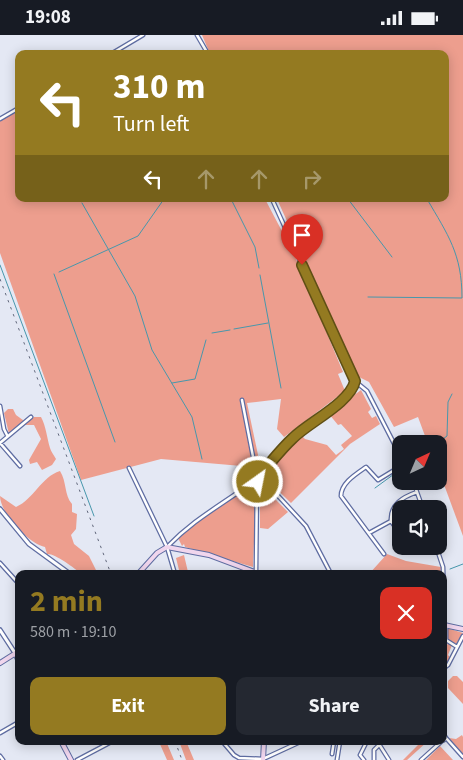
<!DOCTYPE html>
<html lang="en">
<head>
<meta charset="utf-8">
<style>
  body { margin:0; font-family:"Source Sans 3",sans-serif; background:#242831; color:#f1f3f6; height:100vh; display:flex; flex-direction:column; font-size:19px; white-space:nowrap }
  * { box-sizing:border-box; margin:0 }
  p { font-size:16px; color:#9ea1a6 }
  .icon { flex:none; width:28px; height:28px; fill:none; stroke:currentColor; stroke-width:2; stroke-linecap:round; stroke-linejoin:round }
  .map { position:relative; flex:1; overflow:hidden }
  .details { position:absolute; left:15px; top:535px; width:432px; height:175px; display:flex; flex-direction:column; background:#171b24; border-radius:10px; box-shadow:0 2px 12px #0003 }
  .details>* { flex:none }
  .guide { position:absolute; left:15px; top:15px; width:434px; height:152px; border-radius:10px; box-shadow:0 2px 12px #0003; background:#947a21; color:#fff; overflow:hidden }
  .needle { width:32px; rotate:44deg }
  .tools { position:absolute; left:392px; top:400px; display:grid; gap:10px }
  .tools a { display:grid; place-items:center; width:55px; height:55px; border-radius:10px; background:#171b24; box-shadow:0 2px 12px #0003; font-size:25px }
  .pin { position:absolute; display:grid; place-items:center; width:42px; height:42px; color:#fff; margin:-51px -21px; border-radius:50% 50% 50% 0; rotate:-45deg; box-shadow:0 0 5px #0007 }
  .pin .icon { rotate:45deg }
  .me { position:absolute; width:55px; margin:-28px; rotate:33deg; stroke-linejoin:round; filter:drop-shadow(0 0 4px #0008) }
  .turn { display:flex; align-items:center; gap:18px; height:105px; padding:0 15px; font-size:22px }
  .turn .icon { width:65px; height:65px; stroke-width:2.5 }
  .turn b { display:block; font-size:35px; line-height:42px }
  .lanes { display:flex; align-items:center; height:48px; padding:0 15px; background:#0003; justify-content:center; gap:25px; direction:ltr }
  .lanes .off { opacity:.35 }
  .round { display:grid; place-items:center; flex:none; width:52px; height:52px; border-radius:10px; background:#242831 }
  .headline { display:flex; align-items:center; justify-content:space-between; height:85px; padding:0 15px }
  h1 { font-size:30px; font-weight:700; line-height:38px; color:#947a21 }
  .action { display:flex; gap:10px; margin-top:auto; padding:10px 15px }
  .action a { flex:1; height:58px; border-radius:10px; background:#947a21; color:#fff; font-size:20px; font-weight:700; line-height:58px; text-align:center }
  .action a+a { background:#242831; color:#f1f3f6 }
  .status { display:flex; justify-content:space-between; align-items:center; height:35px; padding:0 25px; background:#171b24; direction:ltr }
  .status svg { height:14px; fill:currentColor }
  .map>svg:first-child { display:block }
  .green { fill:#ed9e8e }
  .water { fill:#51c0d5; stroke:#4797ac }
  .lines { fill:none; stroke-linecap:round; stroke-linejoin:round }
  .stream { stroke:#4797ac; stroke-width:1 }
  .minor-casing { stroke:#5f6da2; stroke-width:5 }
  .tertiary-casing { stroke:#5f6da2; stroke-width:5.5 }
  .secondary-casing { stroke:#5f6da2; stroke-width:6 }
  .minor { stroke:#fff; stroke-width:2.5 }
  .tertiary { stroke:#fff; stroke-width:3 }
  .secondary { stroke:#f0d6ed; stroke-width:4 }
  .rail { stroke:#61677b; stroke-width:1; stroke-dasharray:2.5 5; stroke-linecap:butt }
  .route-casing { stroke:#604f15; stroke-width:12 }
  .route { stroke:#947a21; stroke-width:9 }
</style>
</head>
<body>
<div class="status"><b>19:08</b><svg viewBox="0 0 49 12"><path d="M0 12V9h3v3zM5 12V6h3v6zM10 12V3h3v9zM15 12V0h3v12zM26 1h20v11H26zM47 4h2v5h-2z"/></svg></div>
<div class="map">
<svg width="463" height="725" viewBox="0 0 463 725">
  <rect width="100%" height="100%" fill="#e4e8f4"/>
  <!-- green -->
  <path class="green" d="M 202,0 L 463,0 L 463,501 L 439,436 L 439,409 L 428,409 L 418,382 L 394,392 L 369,347 L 357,341 L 277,164 L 445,164 L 445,19 L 210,19 Z
    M 19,76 L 19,164 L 265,164 L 294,219 L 343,337 L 338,339 L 345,356 L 284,402 L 277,394 L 281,364 L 247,368 L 261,434 L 256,438 L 253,432 L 161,424 L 81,445 L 0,218 L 0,85 Z
    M 361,355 L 371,374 L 368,377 L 372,383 L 376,381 L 380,389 L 350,409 L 291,468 L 263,441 L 301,400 L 305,404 L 327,410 L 336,420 L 344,414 L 341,410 L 352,401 L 341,389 L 338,390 L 329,379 Z
    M 8,374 L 13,374 L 16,380 L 27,388 L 34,382 L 41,382 C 46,391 47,403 50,413 C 51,417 54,420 56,424 L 52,430 L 42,435 L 37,427 L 30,429 L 29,425 L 41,404 L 34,390 L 25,390 L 22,387 L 9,399 L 4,378 Z
    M 60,436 C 67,447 64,460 72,469 L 72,477 L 77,479 L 76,494 L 71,500 L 74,509 L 89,521 L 98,539 L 81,539 C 75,533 54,518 47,519 L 45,512 C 29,509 0,478 0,461 L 16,472 C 34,464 41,442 60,436 Z
    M 250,449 L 253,449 L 252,453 L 255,451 L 256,455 L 253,532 L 185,512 L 184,509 L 182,511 L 178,503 L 180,500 L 199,485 Z
    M 260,449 L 288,477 L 268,494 L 260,493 Z
    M 387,519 L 406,526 L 441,532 L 440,539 L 369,539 Z
    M 184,520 L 188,537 L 180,539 L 176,523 Z
    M 447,593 L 463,598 L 456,609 L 448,605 Z
    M 449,608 L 452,610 L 448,620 L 450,622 L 446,630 L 444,612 Z
    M 453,641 L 457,641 L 463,647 L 463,669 L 448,653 L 448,646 Z
    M 462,700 L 463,702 L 463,719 L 449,703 L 456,704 Z
    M 156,706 L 166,706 L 174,725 L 167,725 L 159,707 Z
    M 179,706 L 186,706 L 194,725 L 186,725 Z
    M 422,706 L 428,706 L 407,725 L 403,725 Z
    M 440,711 L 453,725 L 426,725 Z"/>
  <!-- water -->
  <path class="water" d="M 410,467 L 412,474 L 401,474 L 401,488 L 397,479 L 401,470 Z"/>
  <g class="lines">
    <!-- stream -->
    <path class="stream" d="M 231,164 L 255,212 L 259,233
      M 257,164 L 264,165
      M 348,164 L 392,222
      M 82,168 L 135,261 L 152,315 L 192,382 L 202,424
      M 0,230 L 94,481
      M 59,237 L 138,201 L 164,164
      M 54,239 L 115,407
      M 260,240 L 281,353
      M 368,262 L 462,263 C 462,219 448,200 427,164
      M 234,294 L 268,288
      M 212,298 L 230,295
      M 172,348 L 195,344 L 206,305
      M 436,409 L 447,401 L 448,367 L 452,359
      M 375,453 L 401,434
      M 450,534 L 463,529
      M 15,624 L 18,629"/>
    <!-- minor casing -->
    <g class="minor-casing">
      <path id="minor" d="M 197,0 L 208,19
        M 111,19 L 143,0
        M 0,84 L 19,73
        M 272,164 L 355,346
        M 356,347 L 367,356 L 401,422
        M 242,365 L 256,437 L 306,491 L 331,539
        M 0,371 L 4,394 L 7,400
        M 0,408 L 31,382
        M 0,408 L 20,431
        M 129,433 L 167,512 L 175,539
        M 413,446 L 423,474
        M 369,498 L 391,486
        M 401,500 L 391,486 C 390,469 403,462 417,457
        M 436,511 L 443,532 L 444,563
        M 167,512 C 196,482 224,469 255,445 C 271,432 281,413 297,400 C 312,387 351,366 355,346
        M 384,519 L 341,461 C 341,448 356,439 366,432 L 378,445 L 401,431
        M 0,528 L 19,549
        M 256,537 L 257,443
        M 446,590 L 446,605
        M 444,608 L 446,605 L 457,612
        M 444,633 L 448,630 L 463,601
        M 0,698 L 19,687
        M 444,700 L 446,703 L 444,705
        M 446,703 L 463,722
        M 222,706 L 234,720 L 239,723 L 263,724 L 302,706
        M 377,706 L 389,725
        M 332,719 L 334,706
        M 0,721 L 3,725
        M 77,725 L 113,706
        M 337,725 L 340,706
        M 364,725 L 360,720 L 367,706
        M 374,725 L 374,715 L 379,710
        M 421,725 L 442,706"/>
    </g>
    <!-- tertiary casing -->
    <g class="tertiary-casing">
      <path id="tertiary" d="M 0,474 L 29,509 L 70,539
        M 0,595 L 15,618"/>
    </g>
    <!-- secondary casing -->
    <g class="secondary-casing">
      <path id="secondary" d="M 138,539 L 157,518 L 167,512 L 209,520 L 260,539
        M 444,590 L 463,594
        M 15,618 L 19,626
        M 0,628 L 19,616
        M 61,706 L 71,725
        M 263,725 L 264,706"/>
    </g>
    <!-- minor -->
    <use href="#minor" class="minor"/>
    <!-- tertiary -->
    <use href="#tertiary" class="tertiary"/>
    <!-- secondary -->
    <use href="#secondary" class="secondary"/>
    <!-- rail -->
    <path class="rail" d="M 0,244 L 111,539
      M 175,706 L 182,725"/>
  </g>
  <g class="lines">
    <!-- route casing -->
    <g class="route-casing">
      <path id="route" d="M 258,447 L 257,443 C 269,430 280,415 293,403 C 309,387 350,368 355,346 L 302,230"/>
    </g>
    <!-- route -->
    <use href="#route" class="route"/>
  </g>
</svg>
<div class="tools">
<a><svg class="needle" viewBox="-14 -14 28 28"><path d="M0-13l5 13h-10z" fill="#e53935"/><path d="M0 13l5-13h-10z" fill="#9ea1a6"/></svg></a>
<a><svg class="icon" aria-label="sound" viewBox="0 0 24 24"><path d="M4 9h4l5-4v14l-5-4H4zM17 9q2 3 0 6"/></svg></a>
</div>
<div class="pin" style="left:302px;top:230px;background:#d93025"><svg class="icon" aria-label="arrive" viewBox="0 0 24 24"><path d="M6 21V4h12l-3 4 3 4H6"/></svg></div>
<svg class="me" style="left:258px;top:447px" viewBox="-20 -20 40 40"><circle r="17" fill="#947a21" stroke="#fff" stroke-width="3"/><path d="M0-11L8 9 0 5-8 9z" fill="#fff"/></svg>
<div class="guide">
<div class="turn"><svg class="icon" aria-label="left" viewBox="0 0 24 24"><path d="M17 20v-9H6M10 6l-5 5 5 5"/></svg><div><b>310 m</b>Turn left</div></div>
<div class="lanes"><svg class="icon" aria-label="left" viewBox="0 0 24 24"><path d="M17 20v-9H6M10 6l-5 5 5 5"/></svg><svg class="icon off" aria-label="ahead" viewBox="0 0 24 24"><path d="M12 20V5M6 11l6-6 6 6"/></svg><svg class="icon off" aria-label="ahead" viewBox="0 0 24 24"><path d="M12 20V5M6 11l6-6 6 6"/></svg><svg class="icon off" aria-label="right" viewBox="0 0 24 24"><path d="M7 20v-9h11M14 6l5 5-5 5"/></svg></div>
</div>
<section class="details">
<div class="headline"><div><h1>2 min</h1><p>580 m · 19:10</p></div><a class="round" style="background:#d93025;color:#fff"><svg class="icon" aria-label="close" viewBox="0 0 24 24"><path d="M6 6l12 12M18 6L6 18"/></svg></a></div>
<div class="action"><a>Exit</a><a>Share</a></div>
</section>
</div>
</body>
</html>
